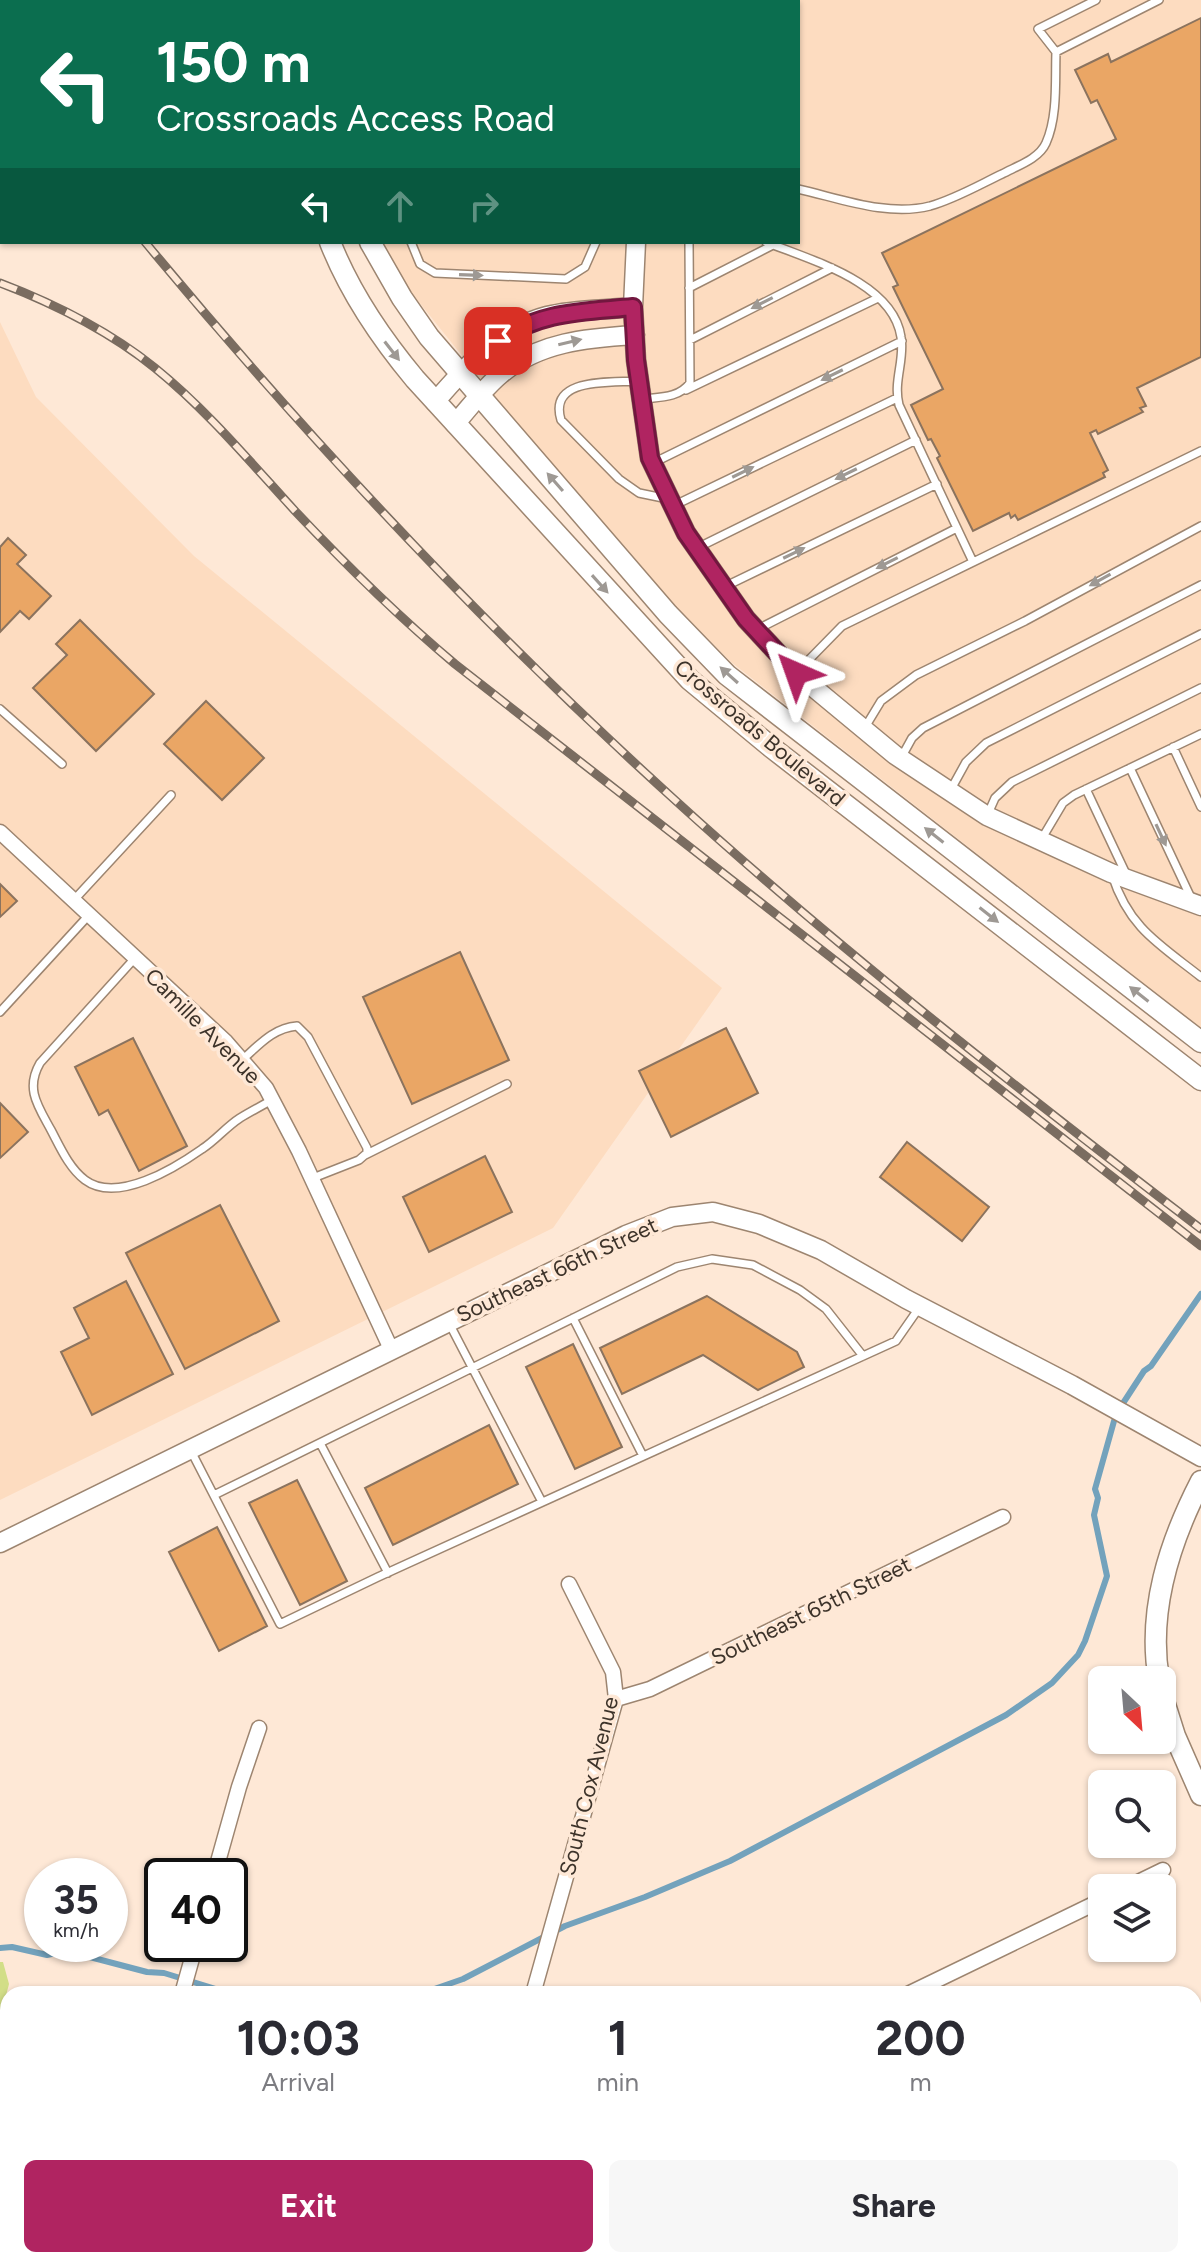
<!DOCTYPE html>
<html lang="en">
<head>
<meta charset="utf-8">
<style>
  body { margin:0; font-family:Figtree,sans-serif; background:#f7f7f7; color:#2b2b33; height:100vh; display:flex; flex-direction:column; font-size:30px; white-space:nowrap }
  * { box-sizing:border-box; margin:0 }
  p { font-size:26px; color:#7c7c81 }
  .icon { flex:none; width:44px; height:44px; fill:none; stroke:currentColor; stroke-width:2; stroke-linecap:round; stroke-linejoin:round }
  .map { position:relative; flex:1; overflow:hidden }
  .drawer { position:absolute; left:0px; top:1986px; width:1202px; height:282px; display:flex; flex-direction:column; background:#fff; border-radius:24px 24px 0 0; box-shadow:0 2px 6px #0004 }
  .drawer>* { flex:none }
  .guide { position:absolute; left:0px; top:0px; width:800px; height:244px; box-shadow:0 2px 6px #0004; background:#0b6e4f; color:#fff; overflow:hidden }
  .needle { width:52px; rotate:154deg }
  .fabs { position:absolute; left:1088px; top:1666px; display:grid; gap:16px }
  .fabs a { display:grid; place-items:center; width:88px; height:88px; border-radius:12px; background:#fff; box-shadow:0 2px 6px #0004; font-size:40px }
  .speed { position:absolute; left:24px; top:1858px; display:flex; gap:16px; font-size:40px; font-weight:700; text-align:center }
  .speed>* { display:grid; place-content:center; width:104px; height:104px; border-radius:50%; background:#fff; box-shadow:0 2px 6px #0004; line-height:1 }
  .speed small { font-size:20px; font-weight:400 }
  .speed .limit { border:4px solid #111; border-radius:12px; background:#fff; color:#111 }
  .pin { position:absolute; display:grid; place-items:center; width:68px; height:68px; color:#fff; margin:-34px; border-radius:16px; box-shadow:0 4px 12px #0006 }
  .me { position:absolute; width:88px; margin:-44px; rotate:317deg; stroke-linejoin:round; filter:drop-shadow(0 0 6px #0008) }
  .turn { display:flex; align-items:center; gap:28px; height:168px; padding:0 24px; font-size:36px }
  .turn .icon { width:104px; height:104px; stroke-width:2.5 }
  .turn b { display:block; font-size:56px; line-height:68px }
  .lanes { display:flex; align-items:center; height:76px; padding:0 24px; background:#0003; justify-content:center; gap:40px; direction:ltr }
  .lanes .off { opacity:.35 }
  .eta { display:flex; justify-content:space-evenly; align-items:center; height:136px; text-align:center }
  .eta b { font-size:48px; font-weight:700; line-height:56px }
  .primary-button { display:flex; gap:16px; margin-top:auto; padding:16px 24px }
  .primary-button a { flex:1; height:92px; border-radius:12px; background:#b02461; color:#fff; font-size:32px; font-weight:700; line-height:92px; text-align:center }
  .primary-button a+a { background:#f7f7f7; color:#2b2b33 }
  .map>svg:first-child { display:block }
  .built { fill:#fddcc0 }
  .green { fill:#d2de87 }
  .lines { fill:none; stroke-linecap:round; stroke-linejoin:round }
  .stream { stroke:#73a2bc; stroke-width:6 }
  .building { fill:#eaa665; stroke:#8b735e; stroke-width:2 }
  .service-casing { stroke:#9d8570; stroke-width:10 }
  .minor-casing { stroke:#9d8570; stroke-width:17 }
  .tertiary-casing { stroke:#9d8570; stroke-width:21 }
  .secondary-casing { stroke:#9d8570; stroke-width:23 }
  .service { stroke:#fff; stroke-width:7 }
  .minor { stroke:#fff; stroke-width:14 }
  .tertiary { stroke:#fff; stroke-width:18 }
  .secondary { stroke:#fff; stroke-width:20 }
  .rail-casing { stroke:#7a6c60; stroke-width:9 }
  .rail { stroke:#fee8d6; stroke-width:6; stroke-dasharray:18; stroke-linecap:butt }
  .oneway { fill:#9e9994 }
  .route-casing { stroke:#72173f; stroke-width:20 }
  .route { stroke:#b02461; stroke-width:14 }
  .labels { text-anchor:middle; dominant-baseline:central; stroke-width:7; stroke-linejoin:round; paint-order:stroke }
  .street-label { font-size:22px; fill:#3d332a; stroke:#fee8d6 }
</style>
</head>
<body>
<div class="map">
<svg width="1201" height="2267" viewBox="0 0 1201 2267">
  <rect width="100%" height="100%" fill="#fee8d6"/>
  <!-- built -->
  <path class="built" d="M 343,0 L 1201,0 L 1201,1028 L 731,662 L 668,598 L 509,414 L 410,291 L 381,242 L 798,242 L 798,2 L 343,2 Z
    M 0,322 L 36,397 L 194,556 L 722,988 L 553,1228 L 0,1500 Z"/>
  <!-- green -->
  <path class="green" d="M 0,1962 L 3,1962 L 9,1984 L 0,2019 Z"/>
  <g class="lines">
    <!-- stream -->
    <path class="stream" d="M 0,1948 L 12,1947 L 47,1955 L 56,1953 L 86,1956 L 147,1972 L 164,1973 L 232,1994
      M 420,1994 L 463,1979 L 565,1926 L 645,1897 L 730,1861 L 1006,1715 L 1052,1683 L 1078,1655 L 1085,1641 L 1107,1576 L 1094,1515 L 1098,1498 L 1095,1489 L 1116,1414 L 1144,1371 L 1151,1366 L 1201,1294"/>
  </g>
  <!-- building -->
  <path class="building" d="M 1201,18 L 1201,357 L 1137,388 L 1146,406 L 1140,408 L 1143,412 L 1098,434 L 1096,430 L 1090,433 L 1108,470 L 1103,473 L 1105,477 L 1018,520 L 1015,515 L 1011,518 L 1009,513 L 973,531 L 937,458 L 940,456 L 931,439 L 928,440 L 911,405 L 943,389 L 893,287 L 898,285 L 882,253 L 1116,139 L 1097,100 L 1091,103 L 1075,70 L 1108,54 L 1111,62 Z
    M 8,538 L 26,555 L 17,564 L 51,596 L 29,619 L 20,611 L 0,632 L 0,547 Z
    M 80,620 L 154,694 L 96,751 L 33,688 L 67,655 L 56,644 Z
    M 206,701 L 264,758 L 222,800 L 164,744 Z
    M 0,884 L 17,901 L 0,917 Z
    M 460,952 L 509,1060 L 412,1104 L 363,997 Z
    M 726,1028 L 758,1093 L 671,1137 L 639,1071 Z
    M 133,1038 L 187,1146 L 139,1171 L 108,1110 L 99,1115 L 75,1067 Z
    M 0,1103 L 28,1132 L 0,1158 Z
    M 907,1142 L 989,1207 L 962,1241 L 880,1177 Z
    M 485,1156 L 512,1212 L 429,1252 L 403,1197 Z
    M 220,1205 L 279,1321 L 185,1369 L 126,1253 Z
    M 126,1281 L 173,1374 L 92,1415 L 61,1352 L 89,1338 L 74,1308 Z
    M 707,1296 L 797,1352 L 804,1367 L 758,1390 L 703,1355 L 622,1394 L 600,1348 Z
    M 573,1344 L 622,1447 L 575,1469 L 526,1367 Z
    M 489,1425 L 518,1484 L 393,1545 L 365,1488 Z
    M 297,1480 L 347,1581 L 300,1605 L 249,1503 Z
    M 217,1527 L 267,1626 L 219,1651 L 169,1552 Z"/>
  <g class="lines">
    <!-- service casing -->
    <g class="service-casing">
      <path id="service" d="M 244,0 L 244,2
        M 387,2 L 388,0
        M 1056,52 L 1038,29 L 1096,0
        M 798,189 C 839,198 887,217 930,206 C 955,199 979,185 1002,174 C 1017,166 1039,159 1046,143 C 1058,116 1055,80 1056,52 L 1159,0
        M 411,242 L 420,264 L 435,273 L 566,279 L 585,267 L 596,242
        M 766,242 C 810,260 893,282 901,337 C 905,360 893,381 899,405 L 973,562
        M 689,288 L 773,245
        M 690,340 L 832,268
        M 637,381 C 610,383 548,377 561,420 L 619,479 L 639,493 L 668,499
        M 686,390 L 878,298
        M 643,399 C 660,397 679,398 690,383 L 689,242
        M 653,463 L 902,341
        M 675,505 L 897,398
        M 699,547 L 916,440
        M 726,586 L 937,484
        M 756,630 L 957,528
        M 796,673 L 842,626 L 1201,451
        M 0,709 L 62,764
        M 864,729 L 881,701 L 916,675 L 1025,621 L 1201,526
        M 1173,747 L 1201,807
        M 901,758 L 912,738 L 923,728 L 1201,585
        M 1130,768 L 1192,900
        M 1086,789 L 1126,874
        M 950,791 L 966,762 L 986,743 L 1201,634
        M 987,816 L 995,798 L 1012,782 L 1201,688
        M 1041,840 L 1063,803 L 1074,795 L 1201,734
        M 1112,875 C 1129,928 1159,944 1201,977
        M 73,901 L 171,795
        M 135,958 L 40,1063 C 25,1089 38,1106 51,1130 C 60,1147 69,1168 85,1180 C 117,1204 175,1168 202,1149 C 216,1140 226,1127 240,1118 C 250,1112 261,1106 272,1100
        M 0,1012 L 89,915
        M 242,1060 C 259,1045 273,1028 297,1026 L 308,1037 L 367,1148 L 367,1153 L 359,1160 L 313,1178
        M 365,1155 L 507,1084
        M 573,1318 L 643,1456
        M 449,1323 L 542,1502
        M 320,1443 L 388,1573
        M 190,1449 L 280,1624 L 378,1577 L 896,1341 L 919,1308
        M 214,1495 L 677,1267 L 712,1259 L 753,1265 L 800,1290 L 826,1309 L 863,1356"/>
    </g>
    <!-- minor casing -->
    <g class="minor-casing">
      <path id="minor" d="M 0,832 L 226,1042 L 266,1088 L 299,1151 L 391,1349
        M 616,1699 L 650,1689 L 1003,1517
        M 214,1876 L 239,1787 L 259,1728
        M 1126,1888 L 1163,1870
        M 182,1994 L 196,1944
        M 533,1994 L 616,1699 L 613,1672 L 569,1584
        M 908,1994 L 1102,1900
        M 736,2260 L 739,2267
        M 107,2267 L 109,2260
        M 458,2267 L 460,2260"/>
    </g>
    <!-- tertiary casing -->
    <g class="tertiary-casing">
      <path id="tertiary" d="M 637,0 L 637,2
        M 636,242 L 633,307 L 636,360 L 650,458 L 686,533 L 746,619 L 796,673 L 895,755 L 987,816 L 1111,873 L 1201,906
        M 435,402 C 465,367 500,328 547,316 C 574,309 606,310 633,307
        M 455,424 C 470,407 484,388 501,374 C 539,342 587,338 635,335
        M 0,1543 L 626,1235 L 672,1217 L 713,1212 L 759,1224 L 821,1250 L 906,1299 L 1072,1385 L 1201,1457"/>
    </g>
    <!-- secondary casing -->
    <g class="secondary-casing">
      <path id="secondary" d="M 297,2 L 297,0
        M 333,2 L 333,0
        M 330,242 C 350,293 380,337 415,379 L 690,680 L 771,747 L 1201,1080
        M 370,242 L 402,298 L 429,337 L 668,614 L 727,675 L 1201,1042
        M 1159,1680 C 1147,1611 1169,1543 1201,1481
        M 1162,1695 L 1175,1736 L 1201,1795"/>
    </g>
    <!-- service -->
    <use href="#service" class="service"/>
    <!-- minor -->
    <use href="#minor" class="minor"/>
    <!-- tertiary -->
    <use href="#tertiary" class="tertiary"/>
    <!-- secondary -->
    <use href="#secondary" class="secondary"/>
    <!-- rail casing -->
    <g class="rail-casing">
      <path id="rail" d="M 0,53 L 2,56
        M 145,242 C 309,440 485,628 676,801 C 843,953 1022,1092 1201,1229
        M 0,283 C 55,304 109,331 155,368 C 207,410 251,463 296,512 C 347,566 399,617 455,664 L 1201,1246"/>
    </g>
    <!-- rail -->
    <use href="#rail" class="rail"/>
  </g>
  <!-- one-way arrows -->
  <defs><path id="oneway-solid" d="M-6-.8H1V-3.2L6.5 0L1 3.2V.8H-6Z" transform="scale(2)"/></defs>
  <g class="oneway">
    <use href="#oneway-solid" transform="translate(471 275) rotate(2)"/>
    <use href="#oneway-solid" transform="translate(762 303) rotate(153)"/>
    <use href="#oneway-solid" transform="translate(570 342) rotate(-13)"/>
    <use href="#oneway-solid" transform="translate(392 351) rotate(52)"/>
    <use href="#oneway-solid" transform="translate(832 375) rotate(154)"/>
    <use href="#oneway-solid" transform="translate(743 472) rotate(-26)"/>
    <use href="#oneway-solid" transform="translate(846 474) rotate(154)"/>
    <use href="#oneway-solid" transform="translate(555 482) rotate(-131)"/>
    <use href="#oneway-solid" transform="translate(794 553) rotate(-26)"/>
    <use href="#oneway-solid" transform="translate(887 563) rotate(153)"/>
    <use href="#oneway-solid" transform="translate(1100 580) rotate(151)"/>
    <use href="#oneway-solid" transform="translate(600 584) rotate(48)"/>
    <use href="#oneway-solid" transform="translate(729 675) rotate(-138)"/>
    <use href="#oneway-solid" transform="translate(934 835) rotate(-142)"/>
    <use href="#oneway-solid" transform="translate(1161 835) rotate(65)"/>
    <use href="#oneway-solid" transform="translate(989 915) rotate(38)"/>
    <use href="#oneway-solid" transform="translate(1139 994) rotate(-142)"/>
  </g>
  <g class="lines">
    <!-- route casing -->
    <g class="route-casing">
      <path id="route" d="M 498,341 C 540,311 583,312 633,307 L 636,360 L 650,458 L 686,533 L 746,619 L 796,673"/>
    </g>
    <!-- route -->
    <use href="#route" class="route"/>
  </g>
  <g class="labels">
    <!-- street labels -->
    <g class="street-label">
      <text transform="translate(760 733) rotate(40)">Crossroads Boulevard</text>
      <text transform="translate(203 1026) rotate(45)">Camille Avenue</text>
      <text transform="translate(557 1270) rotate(-25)">Southeast 66th Street</text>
      <text transform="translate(811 1611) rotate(-26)">Southeast 65th Street</text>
      <text transform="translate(589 1786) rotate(-76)">South Cox Avenue</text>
    </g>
  </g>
</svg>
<div class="fabs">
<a><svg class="needle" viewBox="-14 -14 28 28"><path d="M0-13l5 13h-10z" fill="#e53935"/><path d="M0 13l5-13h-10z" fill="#7c7c81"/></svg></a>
<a><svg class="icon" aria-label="search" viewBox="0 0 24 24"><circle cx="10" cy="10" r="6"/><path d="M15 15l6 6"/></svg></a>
<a><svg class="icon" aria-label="layers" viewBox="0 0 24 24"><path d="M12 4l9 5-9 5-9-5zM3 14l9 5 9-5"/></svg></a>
</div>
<div class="speed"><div>35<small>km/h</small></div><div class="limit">40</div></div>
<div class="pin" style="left:498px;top:341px;background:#d93025"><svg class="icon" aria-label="arrive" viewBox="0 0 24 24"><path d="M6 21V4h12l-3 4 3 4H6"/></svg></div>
<svg class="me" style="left:796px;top:673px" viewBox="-20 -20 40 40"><path d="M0-17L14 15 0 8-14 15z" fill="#b02461" stroke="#fff" stroke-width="4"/></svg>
<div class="guide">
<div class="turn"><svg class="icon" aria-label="left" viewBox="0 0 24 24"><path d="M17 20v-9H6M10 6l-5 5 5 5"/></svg><div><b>150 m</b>Crossroads Access Road</div></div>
<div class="lanes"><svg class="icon" aria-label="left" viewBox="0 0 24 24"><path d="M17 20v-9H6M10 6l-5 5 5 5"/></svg><svg class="icon off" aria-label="ahead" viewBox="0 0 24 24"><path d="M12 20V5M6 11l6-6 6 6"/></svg><svg class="icon off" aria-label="right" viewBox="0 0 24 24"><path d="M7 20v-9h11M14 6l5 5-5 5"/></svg></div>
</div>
<section class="drawer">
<div class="eta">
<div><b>10:03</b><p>Arrival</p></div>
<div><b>1</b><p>min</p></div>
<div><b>200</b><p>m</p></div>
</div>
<div class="primary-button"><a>Exit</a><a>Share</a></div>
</section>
</div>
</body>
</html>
